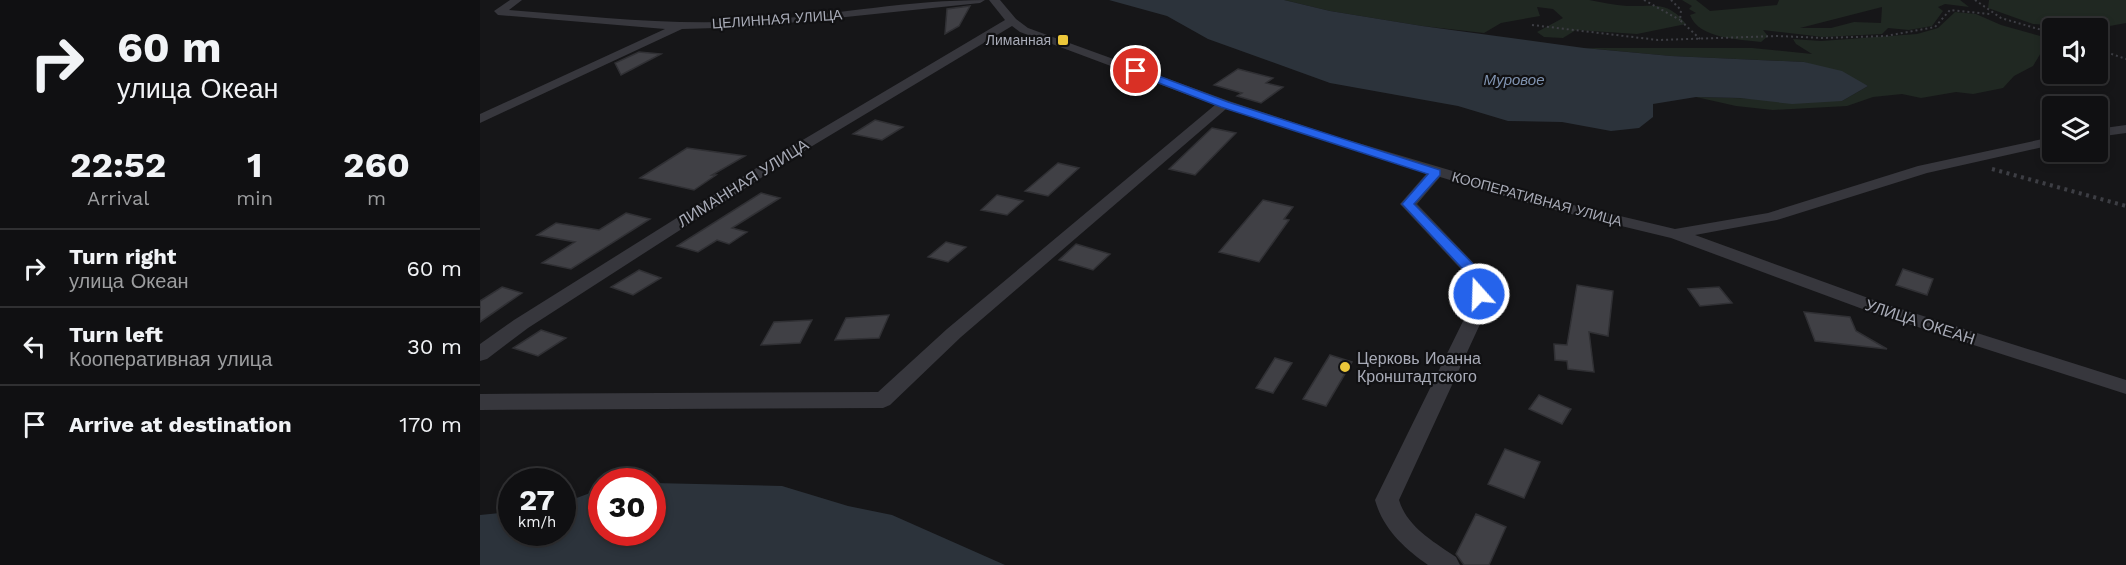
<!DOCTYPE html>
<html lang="en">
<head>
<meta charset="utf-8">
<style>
  body { margin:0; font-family:"Work Sans",sans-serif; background:#1e1e20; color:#f1f3f6; height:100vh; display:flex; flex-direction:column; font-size:22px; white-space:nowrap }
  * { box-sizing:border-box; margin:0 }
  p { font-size:20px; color:#9c9d9f }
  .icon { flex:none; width:33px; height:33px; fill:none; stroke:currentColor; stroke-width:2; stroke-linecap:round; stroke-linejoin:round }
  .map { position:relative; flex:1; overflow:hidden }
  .panel { display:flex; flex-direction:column; background:#101012; width:480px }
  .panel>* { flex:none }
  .hud { background:#101012; color:#f1f3f6; overflow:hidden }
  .controls { position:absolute; left:1562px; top:18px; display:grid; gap:12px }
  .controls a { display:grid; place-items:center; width:66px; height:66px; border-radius:6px; background:#101012; box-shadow:0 3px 9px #0003,0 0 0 2px #303032; font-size:30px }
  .speed { position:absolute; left:18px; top:468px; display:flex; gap:12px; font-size:30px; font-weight:700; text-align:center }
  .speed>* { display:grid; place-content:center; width:78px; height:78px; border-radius:50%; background:#101012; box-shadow:0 3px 9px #0003,0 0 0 2px #303032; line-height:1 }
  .speed small { font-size:15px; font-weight:400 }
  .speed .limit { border:9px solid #d22; background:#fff; color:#111 }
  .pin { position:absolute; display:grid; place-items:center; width:51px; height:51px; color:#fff; margin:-26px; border:3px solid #fff; border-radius:50%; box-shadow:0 2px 6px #0007 }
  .me { position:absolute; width:66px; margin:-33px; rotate:340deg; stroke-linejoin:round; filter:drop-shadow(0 0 4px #0008) }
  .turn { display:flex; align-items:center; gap:21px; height:126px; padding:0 18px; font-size:27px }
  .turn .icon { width:78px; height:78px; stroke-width:2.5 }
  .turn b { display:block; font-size:42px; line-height:51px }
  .eta { display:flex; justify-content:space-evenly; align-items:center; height:102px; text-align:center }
  .eta b { font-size:36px; font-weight:700; line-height:42px }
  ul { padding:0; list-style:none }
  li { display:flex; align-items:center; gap:18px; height:78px; padding:0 18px; border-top:2px solid #303032 }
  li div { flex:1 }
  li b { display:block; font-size:22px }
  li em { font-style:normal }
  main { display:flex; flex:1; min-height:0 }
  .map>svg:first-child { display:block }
  .green { fill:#202822; fill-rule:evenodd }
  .water { fill:#2c333b }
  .building { fill:#404045; stroke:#303034; stroke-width:1.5 }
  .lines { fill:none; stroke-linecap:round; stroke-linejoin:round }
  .path-far1 { stroke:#3d3e44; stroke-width:2; stroke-dasharray:2 3; stroke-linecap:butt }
  .path { stroke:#3d3e44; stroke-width:4; stroke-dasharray:3 4.5; stroke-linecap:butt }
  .street { fill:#37373d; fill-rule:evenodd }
  .route { fill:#2563eb; stroke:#184099; stroke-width:1.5 }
  .poi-dot { fill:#ecc73a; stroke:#111113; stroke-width:2 }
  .labels { text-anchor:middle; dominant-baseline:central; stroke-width:4.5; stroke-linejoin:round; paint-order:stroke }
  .far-street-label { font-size:14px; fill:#a8abb7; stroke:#111113 }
  .far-poi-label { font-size:14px; fill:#a8abb7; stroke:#111113; text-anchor:end }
  .far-water-label { font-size:15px; font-style:italic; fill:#8094b1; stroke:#111113 }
  .street-label { font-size:16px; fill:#a8abb7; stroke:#111113 }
  .poi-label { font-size:16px; fill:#a8abb7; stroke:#111113; text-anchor:start }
</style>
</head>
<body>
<main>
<section class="panel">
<div class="hud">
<div class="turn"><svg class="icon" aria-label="right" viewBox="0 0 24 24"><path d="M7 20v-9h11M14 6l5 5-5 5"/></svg><div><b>60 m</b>улица Океан</div></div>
</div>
<div class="eta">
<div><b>22:52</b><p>Arrival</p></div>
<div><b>1</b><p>min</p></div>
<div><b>260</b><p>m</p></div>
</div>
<ul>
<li><svg class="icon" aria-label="right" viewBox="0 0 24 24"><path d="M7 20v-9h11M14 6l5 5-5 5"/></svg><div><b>Turn right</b><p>улица Океан</p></div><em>60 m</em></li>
<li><svg class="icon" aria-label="left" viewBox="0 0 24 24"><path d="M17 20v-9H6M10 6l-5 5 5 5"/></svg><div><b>Turn left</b><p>Кооперативная улица</p></div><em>30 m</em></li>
<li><svg class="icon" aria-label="arrive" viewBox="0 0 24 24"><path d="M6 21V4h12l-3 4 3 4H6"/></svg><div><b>Arrive at destination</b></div><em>170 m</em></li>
</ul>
</section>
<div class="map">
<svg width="1646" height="565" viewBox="0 0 1646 565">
  <rect width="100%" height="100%" fill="#161618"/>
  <!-- green -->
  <path class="green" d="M 804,0 L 1109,0 C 1121,2 1134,5 1147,6 C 1174,7 1187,0 1206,24 L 1157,34 L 1096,30 L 1083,38 L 1064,37 L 1057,32 L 1083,18 L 1073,9 L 1057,7 L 1060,16 L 1021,23 L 1004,33 L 942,26 L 850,11 Z
    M 1202,0 L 1216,0 L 1230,11 L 1297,5 L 1299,0 L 1293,0 L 1480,0 L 1489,7 L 1465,4 L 1458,7 L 1463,11 L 1452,26 L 1429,30 L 1408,28 L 1402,34 L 1343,37 L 1283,30 L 1288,36 L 1281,42 C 1259,39 1219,39 1210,15 L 1216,13 L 1209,9 L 1212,6 ZM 1402,7 L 1401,23 L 1374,22 L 1351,28 L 1320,28 Z
    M 1509,0 L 1646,0 L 1646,23 L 1619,28 L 1553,24 L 1508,8 Z
    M 1475,12 L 1496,14 L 1521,25 L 1564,37 L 1561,43 L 1562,51 L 1553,66 L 1534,76 L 1523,88 L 1493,94 L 1476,92 L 1441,98 L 1422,94 L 1393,97 L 1367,106 L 1293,110 L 1256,106 L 1216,97 L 1362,101 L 1388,86 L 1324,62 L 1191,56 L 1105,48 L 1272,48 L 1332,54 L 1316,44 L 1313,39 L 1341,41 L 1437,34 L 1458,28 Z"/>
  <!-- water -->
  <path class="water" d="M 629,0 L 804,0 L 850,11 L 942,26 L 1104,48 L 1191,56 L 1324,62 L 1362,71 L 1388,86 L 1362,101 L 1312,104 L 1260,98 L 1216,97 L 1173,104 L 1173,117 L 1159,128 L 1131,131 L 1082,122 L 1028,121 L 978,106 L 850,83 L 728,39 L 687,16 Z
    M 173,483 L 302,486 L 368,506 L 412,515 L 525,565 L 0,565 L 0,515 L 31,512 L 32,532 L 82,532 L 83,503 L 121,489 L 122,532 L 172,532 Z"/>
  <!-- building -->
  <path class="building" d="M 490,6 L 479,26 L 465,34 L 467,9 Z
    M 159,52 L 181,54 L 141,75 L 135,63 Z
    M 758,69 L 793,78 L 786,83 L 803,87 L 781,103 L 757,96 L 762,93 L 734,85 Z
    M 395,120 L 423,127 L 402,140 L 373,134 Z
    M 732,128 L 756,133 L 715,175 L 689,169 Z
    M 207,148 L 265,156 L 232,175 L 236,175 L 214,190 L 160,178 Z
    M 578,163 L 599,168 L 568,196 L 545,191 Z
    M 281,193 L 300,198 L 252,228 L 267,232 L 249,244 L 237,240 L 218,252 L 197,246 Z
    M 517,195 L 543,201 L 527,215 L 501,210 Z
    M 783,200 L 813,207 L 804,219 L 809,220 L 779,262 L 739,252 Z
    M 146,213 L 170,219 L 91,269 L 62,263 L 95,242 L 57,235 L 76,223 L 119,230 Z
    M 466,242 L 486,247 L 468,262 L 448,257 Z
    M 596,244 L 630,254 L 613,270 L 579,260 Z
    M 1423,269 L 1453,279 L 1447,295 L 1416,285 Z
    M 159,270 L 181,278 L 153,295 L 131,287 Z
    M 1097,285 L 1133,291 L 1128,336 L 1109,332 L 1114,372 L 1088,369 L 1087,361 L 1075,360 L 1074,344 L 1087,345 Z
    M 22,287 L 42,293 L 0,322 L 0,301 Z
    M 1239,287 L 1252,303 L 1220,306 L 1208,289 Z
    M 1324,312 L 1370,317 L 1376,331 L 1407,349 L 1335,341 Z
    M 409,315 L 399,338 L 355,340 L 366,318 Z
    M 332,320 L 320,343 L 281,345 L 294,322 Z
    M 61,330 L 86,338 L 58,356 L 33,348 Z
    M 850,355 L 872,362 L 846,406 L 823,399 Z
    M 795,358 L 812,363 L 793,393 L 776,388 Z
    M 1059,395 L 1091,409 L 1082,424 L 1049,409 Z
    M 1025,449 L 1060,462 L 1044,498 L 1008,484 Z
    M 996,514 L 1026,527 L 1009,565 L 984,565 L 976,554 Z"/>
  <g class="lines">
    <!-- path-far1 -->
    <path class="path-far1" d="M 1164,0 L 1200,20
      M 1191,0 L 1201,10 L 1200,20 L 1220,39
      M 1495,0 L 1521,18 L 1572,33
      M 1052,25 L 1178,40 L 1298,36 L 1343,38 L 1406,36 L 1455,27 L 1470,10 L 1510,14
      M 1617,49 L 1646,59"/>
    <!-- path -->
    <path class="path" d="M 1512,169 L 1646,206"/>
    <!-- street -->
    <path class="street" d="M 30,0 L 42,0 L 29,10 C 109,16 189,26 270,21 C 348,16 426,0 505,0 L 500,3 L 270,27 L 202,29 L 0,123 L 0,114 L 185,29 L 18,15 L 14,11 Z
      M 509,0 L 520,0 L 536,19 L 548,28 L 749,101 L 858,137 L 1064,198 L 1195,229 L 1288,213 L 1438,166 L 1572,137 L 1572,145 L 1447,173 L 1297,220 L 1215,235 L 1402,303 L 1646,380 L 1646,394 L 1388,311 L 1191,238 L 1054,205 L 960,177 L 937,204 L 1009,279 L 1007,309 L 919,500 C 927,527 954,542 976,557 L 980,565 L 948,565 C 924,548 903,529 895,500 L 989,309 L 991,280 L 920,204 L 947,173 L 746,109 L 481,337 L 410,405 L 403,408 L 0,410 L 0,394 L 398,392 L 467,329 L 735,105 L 540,32 L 532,26 L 304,163 L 48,328 L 7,359 L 0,361 L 0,344 L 34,320 L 294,157 L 525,20 Z
      M 1646,125 L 1646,133 L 1617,137 L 1617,129 Z"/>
  </g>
  <!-- route -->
  <path class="route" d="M 653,69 L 660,69 L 748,102 L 960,170 L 960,175 L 934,204 L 1005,276 C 1009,281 1008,292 1004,297 L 994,297 L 992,294 L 993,280 L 922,204 L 948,174 L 741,107 L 653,73 Z"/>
  <!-- markers -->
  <g class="poi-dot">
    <rect x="577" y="34" width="12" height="12" rx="3"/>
    <circle cx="865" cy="367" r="6"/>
  </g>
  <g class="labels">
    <!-- far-street labels -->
    <g class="far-street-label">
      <text transform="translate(297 19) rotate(-4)">ЦЕЛИННАЯ УЛИЦА</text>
      <text transform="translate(1057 199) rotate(15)">КООПЕРАТИВНАЯ УЛИЦА</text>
    </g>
    <!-- far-poi labels -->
    <g class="far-poi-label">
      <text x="571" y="40">Лиманная</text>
    </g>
    <!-- far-water labels -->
    <g class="far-water-label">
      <text x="1034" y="80">Муровое</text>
    </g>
    <!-- street labels -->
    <g class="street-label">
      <text transform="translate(263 183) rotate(-32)">ЛИМАННАЯ УЛИЦА</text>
      <text transform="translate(1440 322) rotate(18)">УЛИЦА ОКЕАН</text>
    </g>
    <!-- poi labels -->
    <g class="poi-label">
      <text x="877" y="358">Церковь Иоанна<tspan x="877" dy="18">Кронштадтского</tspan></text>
    </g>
  </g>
</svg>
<div class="controls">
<a><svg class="icon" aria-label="sound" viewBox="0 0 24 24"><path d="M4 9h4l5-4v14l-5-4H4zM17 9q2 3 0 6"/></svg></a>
<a><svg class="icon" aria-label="layers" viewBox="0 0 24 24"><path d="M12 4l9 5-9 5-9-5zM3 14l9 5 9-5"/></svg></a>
</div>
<div class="speed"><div>27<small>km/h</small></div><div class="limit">30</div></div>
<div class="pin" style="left:656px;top:71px;background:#d93025"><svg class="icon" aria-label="arrive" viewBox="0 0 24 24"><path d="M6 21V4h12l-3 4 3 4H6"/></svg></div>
<svg class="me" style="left:999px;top:294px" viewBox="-20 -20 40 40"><circle r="17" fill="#2563eb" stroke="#fff" stroke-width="3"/><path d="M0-11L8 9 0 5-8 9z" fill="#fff"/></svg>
</div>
</main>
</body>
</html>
